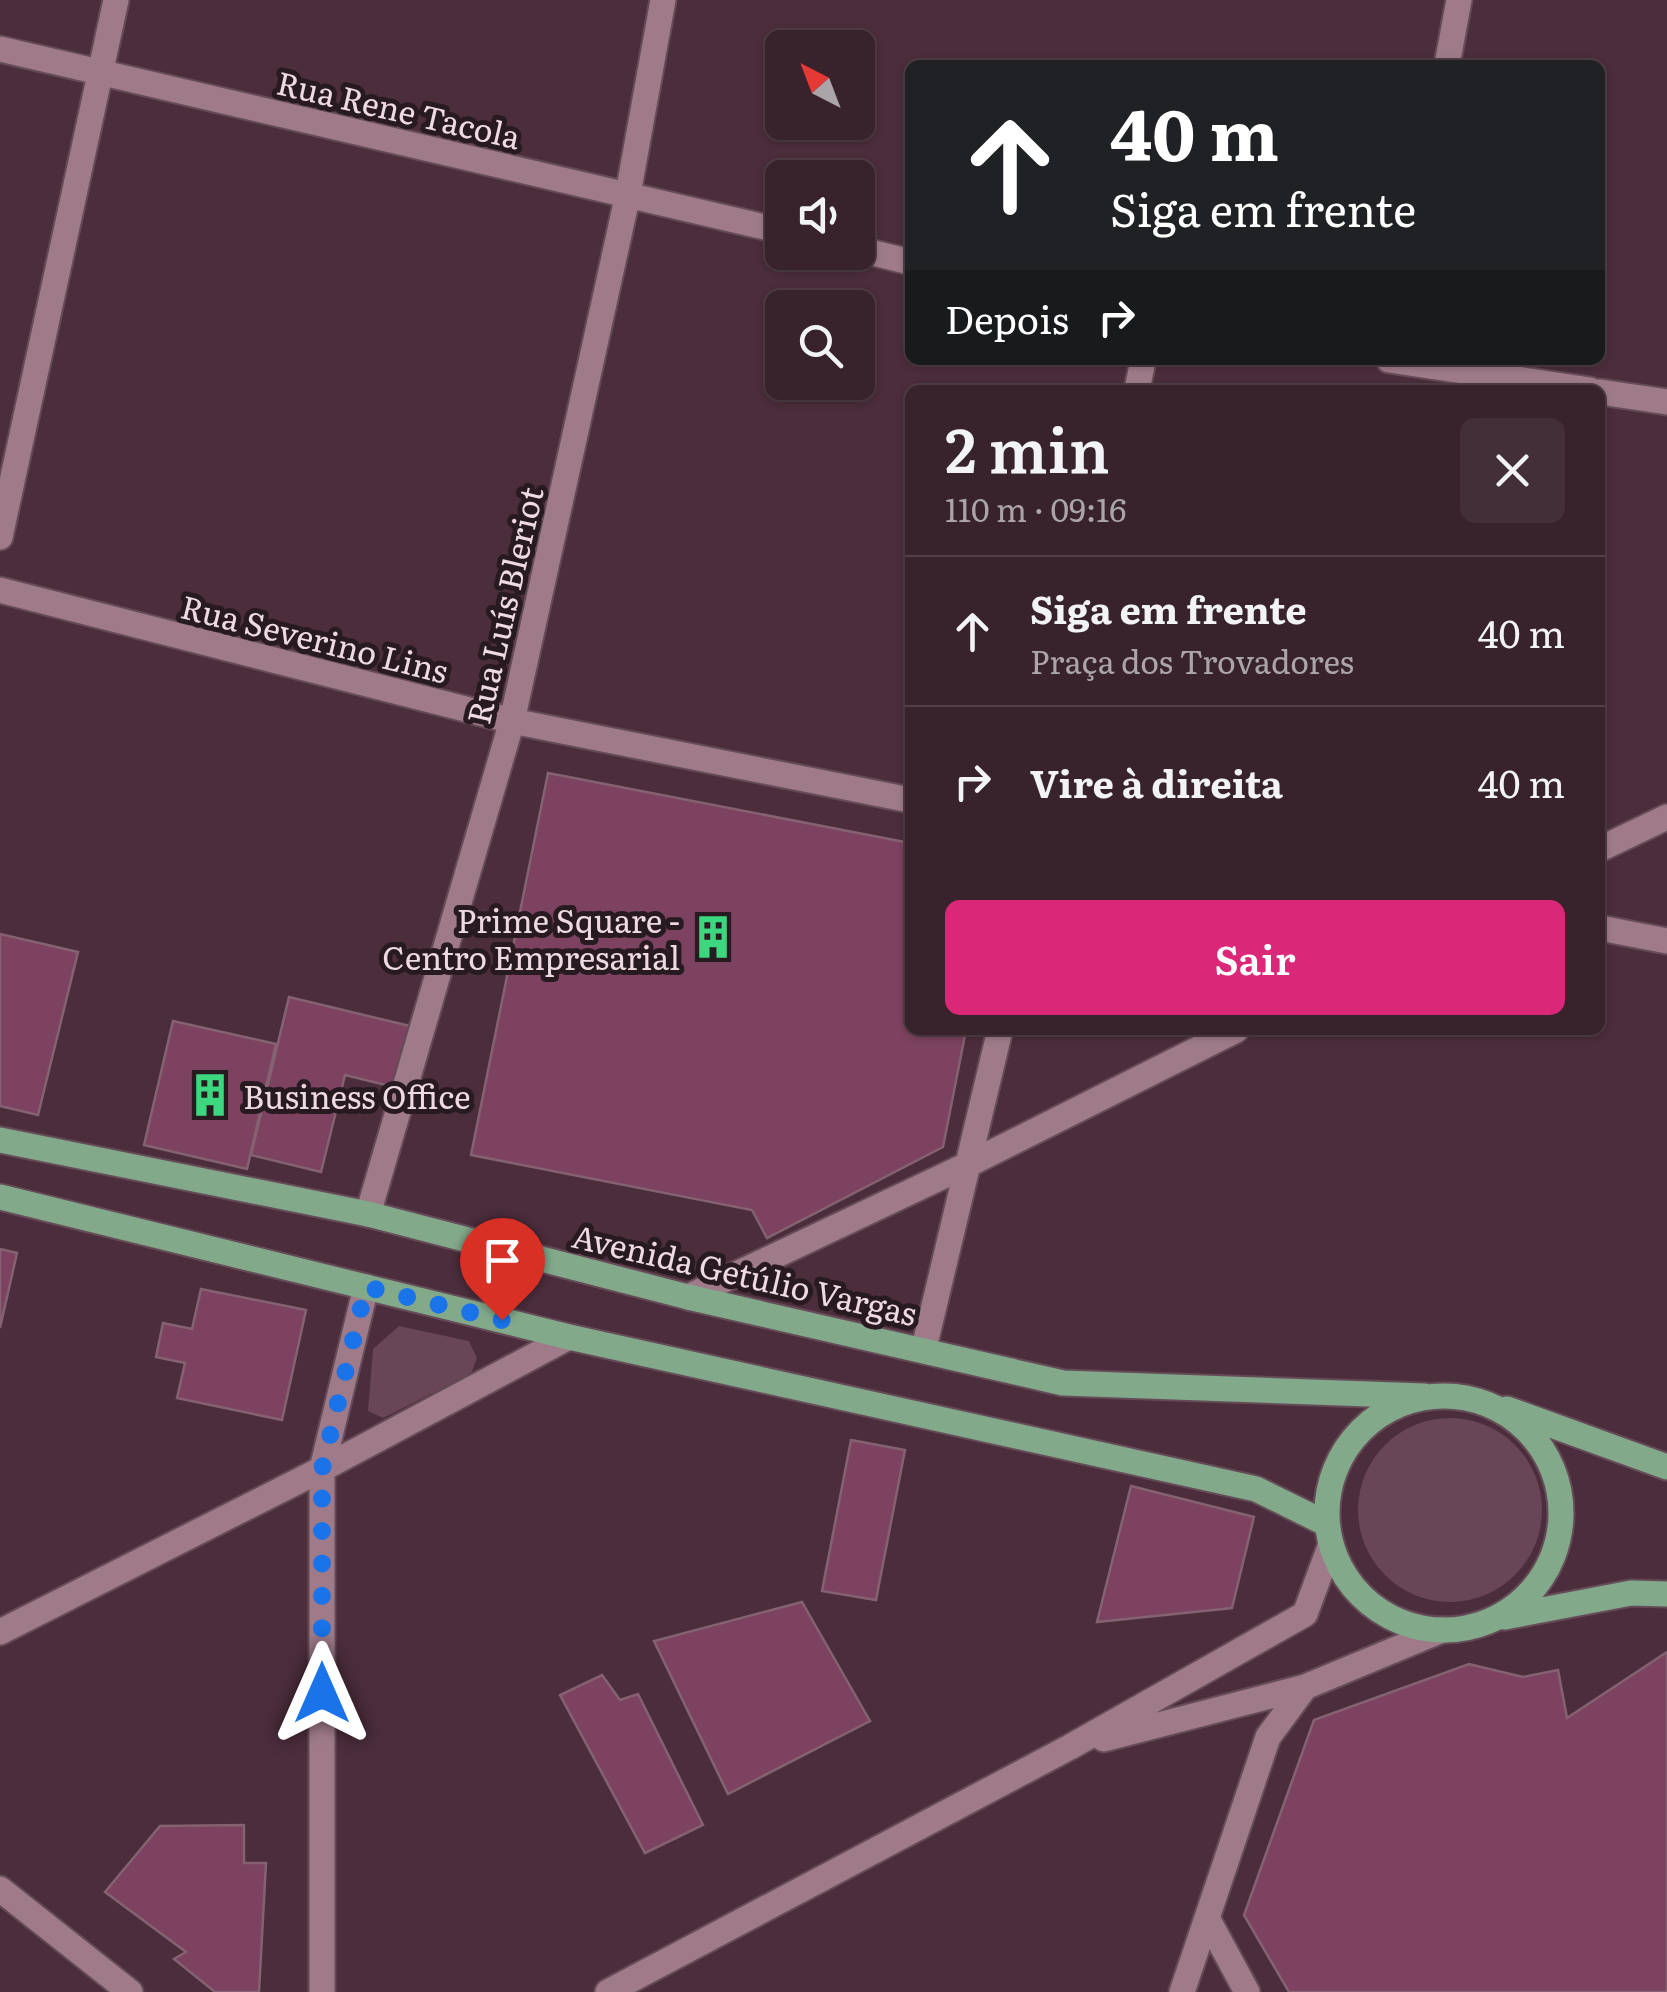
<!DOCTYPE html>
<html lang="pt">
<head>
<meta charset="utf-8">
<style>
  body { margin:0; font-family:Literata,serif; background:#432f38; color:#f1f3f6; height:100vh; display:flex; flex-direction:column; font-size:38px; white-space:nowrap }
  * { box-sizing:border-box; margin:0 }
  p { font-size:32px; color:#aba4a9 }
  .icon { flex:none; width:55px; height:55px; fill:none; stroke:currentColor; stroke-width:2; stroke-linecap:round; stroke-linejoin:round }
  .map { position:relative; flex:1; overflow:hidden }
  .details { position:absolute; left:905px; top:385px; width:700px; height:650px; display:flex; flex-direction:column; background:#38222c; border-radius:15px; box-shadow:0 2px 8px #0004,0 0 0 2px #523f48 }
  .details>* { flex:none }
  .guide { position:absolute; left:905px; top:60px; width:700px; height:305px; border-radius:15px; box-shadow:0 2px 8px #0004,0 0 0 2px #523f48; background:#202124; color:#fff; overflow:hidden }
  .needle { width:65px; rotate:318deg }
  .tools { position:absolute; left:765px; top:30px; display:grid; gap:20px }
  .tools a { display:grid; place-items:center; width:110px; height:110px; border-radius:15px; background:#38222c; box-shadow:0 2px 8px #0004,0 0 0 2px #523f48; font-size:50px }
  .pin { position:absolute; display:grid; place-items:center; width:85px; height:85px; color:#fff; margin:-102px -42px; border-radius:50% 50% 50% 0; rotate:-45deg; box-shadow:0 0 10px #0007 }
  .pin .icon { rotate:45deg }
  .me { position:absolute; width:110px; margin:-55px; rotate:0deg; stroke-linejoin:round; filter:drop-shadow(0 0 8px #0008) }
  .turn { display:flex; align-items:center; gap:35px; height:210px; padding:0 40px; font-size:45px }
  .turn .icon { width:130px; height:130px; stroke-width:2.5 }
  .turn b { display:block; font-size:70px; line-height:85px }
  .then { display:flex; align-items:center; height:95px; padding:0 40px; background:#0003; gap:20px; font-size:38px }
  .round { display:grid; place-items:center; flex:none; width:105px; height:105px; border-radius:15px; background:#432f38 }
  .headline { display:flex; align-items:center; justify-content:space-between; height:170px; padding:0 40px }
  h1 { font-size:60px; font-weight:600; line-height:75px }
  .button { display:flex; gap:20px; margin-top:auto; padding:20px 40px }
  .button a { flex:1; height:115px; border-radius:15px; background:#db2777; color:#fff; font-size:40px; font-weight:600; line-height:115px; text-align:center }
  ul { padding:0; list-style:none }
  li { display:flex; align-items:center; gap:30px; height:150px; padding:0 40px; border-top:2px solid #523f48 }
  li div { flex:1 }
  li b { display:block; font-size:38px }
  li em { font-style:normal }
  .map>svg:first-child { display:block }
  .green { fill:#694656 }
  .building { fill:#7c425f; stroke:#846271; stroke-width:2.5 }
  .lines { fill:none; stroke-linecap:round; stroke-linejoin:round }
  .minor-casing { stroke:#654b58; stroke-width:29 }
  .major-casing { stroke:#654b58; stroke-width:29 }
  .minor { stroke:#9f7b8a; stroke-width:25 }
  .major { stroke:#83a98b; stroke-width:25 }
  .route { stroke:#1a73e8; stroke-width:18; stroke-dasharray:0 32.4 }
  .labels { text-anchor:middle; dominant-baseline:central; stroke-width:10; stroke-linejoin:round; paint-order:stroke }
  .street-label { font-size:32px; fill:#eedae2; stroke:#281a21 }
  .poi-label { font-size:32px; fill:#eedae2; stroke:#281a21; text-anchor:end }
</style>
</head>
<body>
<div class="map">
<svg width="1667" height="1992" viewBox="0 0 1667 1992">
  <rect width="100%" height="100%" fill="#4b2d3b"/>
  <!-- green -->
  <path class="green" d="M 399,1326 L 469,1341 L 477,1358 L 471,1374 L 383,1418 L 368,1411 L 373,1349 Z
    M1358 1510a92 92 0 1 1 184 0a92 92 0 1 1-184 0Z"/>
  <!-- building -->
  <path class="building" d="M 548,773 L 910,843 L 910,1030 L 966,1030 L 943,1147 L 767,1238 L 752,1210 L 471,1155 Z
    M 0,934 L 78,952 L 38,1115 L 0,1106 Z
    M 289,997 L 414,1027 L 398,1088 L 345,1075 L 321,1172 L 251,1155 Z
    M 173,1021 L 276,1044 L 247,1169 L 144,1145 Z
    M 0,1249 L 17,1253 L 0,1328 Z
    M 201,1289 L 306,1310 L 282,1420 L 177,1398 L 185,1363 L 156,1357 L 163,1323 L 192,1329 Z
    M 851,1440 L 905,1450 L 876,1600 L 822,1591 Z
    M 1131,1486 L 1254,1517 L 1232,1608 L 1097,1622 Z
    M 802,1602 L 870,1721 L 728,1794 L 654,1641 Z
    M 1667,1652 L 1667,1992 L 1289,1992 L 1244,1915 L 1314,1720 L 1469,1664 L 1523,1677 L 1558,1670 L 1567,1718 Z
    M 602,1675 L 620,1700 L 638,1694 L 703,1825 L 645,1853 L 560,1695 Z
    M 244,1825 L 244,1863 L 266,1863 L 259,1992 L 215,1992 L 174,1959 L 186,1952 L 105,1892 L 160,1826 Z"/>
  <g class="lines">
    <!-- minor casing -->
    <g class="minor-casing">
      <path id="minor" d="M 0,49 L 782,231
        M 1447,65 L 1459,0
        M 858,249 L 910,262
        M 1389,360 L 1590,390
        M 1137,390 L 1143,360
        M 1600,392 L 1667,402
        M 0,537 L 116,0
        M 0,590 L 512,721 L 910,800
        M 1600,849 L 1667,817
        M 1600,928 L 1667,941
        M 368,1214 L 512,721 L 628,194 L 663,0
        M 688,1297 L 969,1164 L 1236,1030
        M 924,1348 L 1000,1030
        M 0,1632 L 322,1469 L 569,1337
        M 1104,1739 L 1305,1687 L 1442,1630
        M 0,1889 L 130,1992
        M 1207,1918 L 1247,1992
        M 322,1992 L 322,1469 L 366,1287
        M 608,1992 L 1070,1747 L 1305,1614 L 1331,1544
        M 1182,1992 L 1268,1737 L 1305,1687"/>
    </g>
    <!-- major casing -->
    <g class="major-casing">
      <path id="major" d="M 0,1140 L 368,1214 L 688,1297 L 1063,1383 L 1424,1396
        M 0,1197 L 569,1337 L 1256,1489 L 1327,1524
        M1327 1513a117 117 0 1 1 234 0a117 117 0 1 1-234 0Z
        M 1507,1409 L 1667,1467
        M 1505,1617 L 1631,1593 L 1667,1594"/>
    </g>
    <!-- minor -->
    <use href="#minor" class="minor"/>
    <!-- major -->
    <use href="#major" class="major"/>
  </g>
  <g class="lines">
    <!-- route -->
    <path class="route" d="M 322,1693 L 322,1469 L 366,1287 L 502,1320"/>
  </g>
  <!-- icons -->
  <defs>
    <g id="building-bare" transform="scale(3.45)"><path d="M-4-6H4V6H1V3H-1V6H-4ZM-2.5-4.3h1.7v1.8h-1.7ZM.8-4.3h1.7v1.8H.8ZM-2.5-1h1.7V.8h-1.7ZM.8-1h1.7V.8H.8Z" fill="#3cd77e" stroke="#281a21" stroke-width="2.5" paint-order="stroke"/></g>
  </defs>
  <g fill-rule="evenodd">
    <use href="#building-bare" x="713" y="937"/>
    <use href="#building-bare" x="210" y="1095"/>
  </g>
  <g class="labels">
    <!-- street labels -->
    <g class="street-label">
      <text transform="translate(399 108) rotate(13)">Rua Rene Tacola</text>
      <text transform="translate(503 605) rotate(-77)">Rua Luís Bleriot</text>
      <text transform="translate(315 637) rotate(14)">Rua Severino Lins</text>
      <text transform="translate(745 1273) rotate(13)">Avenida Getúlio Vargas</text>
    </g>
    <!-- poi labels -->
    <g class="poi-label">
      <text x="680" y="919">Prime Square -<tspan x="680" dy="37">Centro Empresarial</tspan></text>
      <text x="243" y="1095" text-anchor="start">Business Office</text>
    </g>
  </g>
</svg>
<div class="tools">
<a><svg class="needle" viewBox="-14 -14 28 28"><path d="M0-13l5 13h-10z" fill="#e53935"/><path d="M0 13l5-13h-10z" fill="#aba4a9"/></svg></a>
<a><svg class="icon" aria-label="sound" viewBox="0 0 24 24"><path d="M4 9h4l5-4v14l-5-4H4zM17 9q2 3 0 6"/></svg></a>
<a><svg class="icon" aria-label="search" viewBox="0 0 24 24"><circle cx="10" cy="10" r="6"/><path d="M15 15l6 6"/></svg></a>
</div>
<div class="pin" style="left:502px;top:1320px;background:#d93025"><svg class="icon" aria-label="arrive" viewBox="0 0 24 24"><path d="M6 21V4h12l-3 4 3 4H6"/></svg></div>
<svg class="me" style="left:322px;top:1693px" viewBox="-20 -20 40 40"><path d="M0-17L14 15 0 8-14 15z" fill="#1a73e8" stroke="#fff" stroke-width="4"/></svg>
<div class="guide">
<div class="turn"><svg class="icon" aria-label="ahead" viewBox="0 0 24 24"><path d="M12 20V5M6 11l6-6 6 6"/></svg><div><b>40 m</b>Siga em frente</div></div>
<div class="then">Depois<svg class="icon" aria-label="right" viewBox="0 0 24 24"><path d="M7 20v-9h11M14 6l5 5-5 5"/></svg></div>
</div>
<section class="details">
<div class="headline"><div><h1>2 min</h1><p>110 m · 09:16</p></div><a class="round"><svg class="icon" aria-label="close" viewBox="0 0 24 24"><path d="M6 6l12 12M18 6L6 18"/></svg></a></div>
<ul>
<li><svg class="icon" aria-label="ahead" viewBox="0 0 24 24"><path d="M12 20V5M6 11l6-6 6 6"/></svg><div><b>Siga em frente</b><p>Praça dos Trovadores</p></div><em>40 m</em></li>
<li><svg class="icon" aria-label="right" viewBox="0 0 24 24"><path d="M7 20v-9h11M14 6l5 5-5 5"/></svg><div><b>Vire à direita</b></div><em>40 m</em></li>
</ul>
<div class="button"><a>Sair</a></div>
</section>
</div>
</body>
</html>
